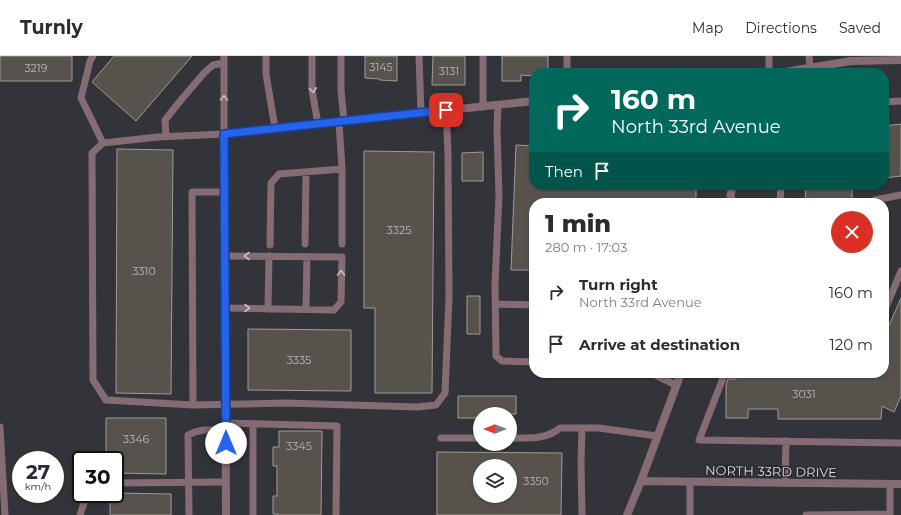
<!DOCTYPE html>
<html lang="en">
<head>
<meta charset="utf-8">
<style>
  body { margin:0; font-family:Montserrat,sans-serif; background:#f7f7f7; color:#2b2b33; height:100vh; display:flex; flex-direction:column; font-size:15px; white-space:nowrap }
  * { box-sizing:border-box; margin:0 }
  p { font-size:13px; color:#7c7c81 }
  .icon { flex:none; width:22px; height:22px; fill:none; stroke:currentColor; stroke-width:2; stroke-linecap:round; stroke-linejoin:round }
  .map { position:relative; flex:1; overflow:hidden }
  .details { position:absolute; left:529px; top:142px; width:360px; height:180px; display:flex; flex-direction:column; background:#fff; border-radius:16px; box-shadow:0 1px 3px #0004 }
  .details>* { flex:none }
  .guide { position:absolute; left:529px; top:12px; width:360px; height:122px; border-radius:16px; box-shadow:0 1px 3px #0004; background:#00695c; color:#fff; overflow:hidden }
  .needle { width:26px; rotate:270deg }
  .controls { position:absolute; left:473px; top:351px; display:grid; gap:8px }
  .controls a { display:grid; place-items:center; width:44px; height:44px; border-radius:50%; background:#fff; box-shadow:0 1px 3px #0004; font-size:20px }
  .speed { position:absolute; left:12px; top:395px; display:flex; gap:8px; font-size:20px; font-weight:700; text-align:center }
  .speed>* { display:grid; place-content:center; width:52px; height:52px; border-radius:50%; background:#fff; box-shadow:0 1px 3px #0004; line-height:1 }
  .speed small { font-size:10px; font-weight:400 }
  .speed .limit { border:2px solid #111; border-radius:6px; background:#fff; color:#111 }
  .pin { position:absolute; display:grid; place-items:center; width:34px; height:34px; color:#fff; margin:-17px; border-radius:8px; box-shadow:0 2px 6px #0006 }
  .me { position:absolute; width:44px; margin:-22px; rotate:0deg; stroke-linejoin:round; filter:drop-shadow(0 0 3px #0008) }
  .turn { display:flex; align-items:center; gap:14px; height:84px; padding:0 16px; font-size:18px }
  .turn .icon { width:52px; height:52px; stroke-width:2.5 }
  .turn b { display:block; font-size:28px; line-height:34px }
  .then { display:flex; align-items:center; height:38px; padding:0 16px; background:#0003; gap:8px; font-size:15px }
  .round { display:grid; place-items:center; flex:none; width:42px; height:42px; border-radius:21px; background:#f7f7f7 }
  .summary { display:flex; align-items:center; justify-content:space-between; height:68px; padding:0 16px }
  h1 { font-size:24px; font-weight:800; line-height:30px }
  ul { padding:0; list-style:none }
  li { display:flex; align-items:center; gap:12px; height:52px; padding:0 16px }
  li div { flex:1 }
  li b { display:block; font-size:15px }
  li em { font-style:normal }
  header { display:flex; align-items:center; gap:24px; box-sizing:border-box; height:56px; padding:0 20px; background:#fff; border-bottom:1px solid #e1e1e2 }
  header strong { font-size:19px }
  nav { display:flex; gap:22px; margin-inline-start:auto; font-size:14px }
  .map>svg:first-child { display:block }
  .building { fill:#58524d; stroke:#a19b95; fill-rule:evenodd }
  .lines { fill:none; stroke-linecap:round; stroke-linejoin:round }
  .lane { stroke:#856b74; stroke-width:7 }
  .street { stroke:#856b74; stroke-width:8 }
  .oneway { stroke:#c3bec3 }
  .route-casing { stroke:#184099; stroke-width:10 }
  .route { stroke:#2563eb; stroke-width:7 }
  .labels { text-anchor:middle; dominant-baseline:central; stroke-width:3; stroke-linejoin:round; paint-order:stroke }
  .number-label { font-size:11px; fill:#b8b7b9 }
  .street-label { font-size:13px; fill:#d8d9dd; stroke:#292a30 }
</style>
</head>
<body>
<header>
<strong>Turnly</strong>
<nav><a>Map</a><a>Directions</a><a>Saved</a></nav>
</header>
<div class="map">
<svg width="901" height="459" viewBox="0 0 901 459">
  <rect width="100%" height="100%" fill="#33343a"/>
  <!-- building -->
  <path class="building" d="M 0,0 L 72,0 L 72,25 L 0,25 Z
    M 114,0 L 192,0 L 136,65 L 92,26 Z
    M 365,0 L 397,0 L 397,25 L 380,24 L 380,23 L 365,22 Z
    M 433,0 L 465,0 L 465,29 L 432,29 Z
    M 502,0 L 548,0 L 548,17 L 534,17 L 534,20 L 521,19 L 521,25 L 502,25 Z
    M 901,68 L 901,120 L 884,122 L 884,70 Z
    M 516,89 L 534,90 L 534,129 L 696,129 L 696,147 L 534,147 L 534,214 L 511,214 Z
    M 117,93 L 173,94 L 171,338 L 116,337 Z
    M 364,95 L 434,96 L 432,337 L 375,337 L 375,252 L 364,252 Z
    M 483,96 L 483,125 L 462,125 L 462,97 Z
    M 805,129 L 852,129 L 852,147 L 806,147 Z
    M 467,240 L 480,240 L 480,278 L 467,278 Z
    M 901,242 L 901,340 L 894,356 L 882,350 L 881,363 L 778,363 L 778,353 L 748,353 L 748,362 L 726,362 L 726,329 L 728,323 L 736,323 L 736,317 L 884,317 L 884,281 Z
    M 248,273 L 351,274 L 351,335 L 248,334 Z
    M 458,340 L 516,340 L 516,358 L 480,358 L 480,362 L 458,362 Z
    M 106,362 L 166,362 L 166,418 L 115,417 L 115,404 L 106,404 Z
    M 279,375 L 322,375 L 321,459 L 278,459 L 278,458 L 273,458 L 273,440 L 277,440 L 277,410 L 273,410 L 273,391 L 279,391 Z
    M 437,396 L 562,397 L 561,459 L 437,459 ZM 480,410 L 510,410 L 510,440 L 480,440 Z
    M 115,437 L 171,438 L 171,459 L 110,459 L 110,438 L 115,438 Z"/>
  <g class="lines">
    <!-- lane -->
    <path class="lane" d="M 93,0 L 90,5 L 81,42 L 103,87
      M 224,0 L 224,78 L 158,81 L 103,87 L 92,97 L 93,324 L 106,344 L 193,349 L 192,136 L 224,136
      M 266,0 L 266,18 L 275,72
      M 312,0 L 312,34 L 318,68
      M 341,0 L 341,35 L 344,65
      M 419,0 L 421,57
      M 567,0 L 567,17
      M 769,0 L 769,17
      M 809,0 L 810,12
      M 884,46 L 901,45
      M 498,49 L 497,73 L 499,139 L 495,229 L 496,300 L 502,305 L 534,306
      M 483,51 L 483,0
      M 166,80 L 165,64 L 181,44 L 204,17 L 213,9 L 224,7
      M 342,113 L 342,188
      M 780,147 L 781,129
      M 874,147 L 875,144 L 901,139
      M 305,188 L 306,116
      M 270,189 L 271,127 L 279,118 L 342,113 L 339,66
      M 225,200 L 342,201 L 341,246 L 334,254 L 225,252
      M 495,248 L 534,249
      M 268,253 L 269,200
      M 306,253 L 307,201
      M 884,256 L 901,215
      M 584,317 L 587,318 L 653,318 L 676,329
      M 725,317 L 699,384 L 901,387
      M 193,349 L 286,347 L 417,351 L 436,349 L 445,337 L 449,241 L 448,97 L 446,54
      M 225,367 L 337,370 L 336,459
      M 253,368 L 253,459
      M 0,371 L 5,459
      M 441,382 L 480,382
      M 510,382 C 528,382 546,384 560,372 L 599,372 L 657,380
      M 690,426 L 690,459
      M 115,427 L 225,426
      M 785,427 L 786,385
      M 890,428 L 890,459
      M 80,459 L 85,444 L 89,438
      M 189,459 L 188,379 C 201,372 211,374 225,374
      M 582,459 L 581,405 L 582,372
      M 806,459 L 890,458"/>
    <!-- street -->
    <path class="street" d="M 779,17 L 851,5 L 901,4
      M 730,147 L 732,129
      M 641,425 L 901,428
      M 226,459 L 224,78 L 534,45
      M 627,459 L 641,425 L 681,317"/>
  </g>
  <!-- one-way arrows -->
  <defs><path id="oneway-chevron" d="M-2-3.5L2.5 0L-2 3.5" fill="none" stroke-width="1.6" stroke-linecap="round" stroke-linejoin="round"/></defs>
  <g class="oneway">
    <use href="#oneway-chevron" transform="translate(313 34) rotate(86)"/>
    <use href="#oneway-chevron" transform="translate(224 42) rotate(-90)"/>
    <use href="#oneway-chevron" transform="translate(247 200) rotate(-180)"/>
    <use href="#oneway-chevron" transform="translate(341 217) rotate(-89)"/>
    <use href="#oneway-chevron" transform="translate(247 252)"/>
  </g>
  <g class="lines">
    <!-- route casing -->
    <g class="route-casing">
      <path id="route" d="M 226,387 L 224,78 L 446,54"/>
    </g>
    <!-- route -->
    <use href="#route" class="route"/>
  </g>
  <g class="labels">
    <!-- number labels -->
    <g class="number-label">
      <text x="381" y="11">3145</text>
      <text x="36" y="12">3219</text>
      <text x="449" y="15">3131</text>
      <text x="399" y="174">3325</text>
      <text x="144" y="215">3310</text>
      <text x="299" y="304">3335</text>
      <text x="804" y="338">3031</text>
      <text x="136" y="383">3346</text>
      <text x="299" y="390">3345</text>
      <text x="536" y="425">3350</text>
    </g>
    <!-- street labels -->
    <g class="street-label">
      <text transform="translate(771 415) rotate(1)">NORTH 33RD DRIVE</text>
    </g>
  </g>
</svg>
<div class="controls">
<a><svg class="needle" viewBox="-14 -14 28 28"><path d="M0-13l5 13h-10z" fill="#e53935"/><path d="M0 13l5-13h-10z" fill="#7c7c81"/></svg></a>
<a><svg class="icon" aria-label="layers" viewBox="0 0 24 24"><path d="M12 4l9 5-9 5-9-5zM3 14l9 5 9-5"/></svg></a>
</div>
<div class="speed"><div>27<small>km/h</small></div><div class="limit">30</div></div>
<div class="pin" style="left:446px;top:54px;background:#d93025"><svg class="icon" aria-label="arrive" viewBox="0 0 24 24"><path d="M6 21V4h12l-3 4 3 4H6"/></svg></div>
<svg class="me" style="left:226px;top:387px" viewBox="-20 -20 40 40"><circle r="19" fill="#fff"/><path d="M0-13L10 11 0 6-10 11z" fill="#2563eb"/></svg>
<div class="guide">
<div class="turn"><svg class="icon" aria-label="right" viewBox="0 0 24 24"><path d="M7 20v-9h11M14 6l5 5-5 5"/></svg><div><b>160 m</b>North 33rd Avenue</div></div>
<div class="then">Then<svg class="icon" aria-label="arrive" viewBox="0 0 24 24"><path d="M6 21V4h12l-3 4 3 4H6"/></svg></div>
</div>
<section class="details">
<div class="summary"><div><h1>1 min</h1><p>280 m · 17:03</p></div><a class="round" style="background:#d93025;color:#fff"><svg class="icon" aria-label="close" viewBox="0 0 24 24"><path d="M6 6l12 12M18 6L6 18"/></svg></a></div>
<ul>
<li><svg class="icon" aria-label="right" viewBox="0 0 24 24"><path d="M7 20v-9h11M14 6l5 5-5 5"/></svg><div><b>Turn right</b><p>North 33rd Avenue</p></div><em>160 m</em></li>
<li><svg class="icon" aria-label="arrive" viewBox="0 0 24 24"><path d="M6 21V4h12l-3 4 3 4H6"/></svg><div><b>Arrive at destination</b></div><em>120 m</em></li>
</ul>
</section>
</div>
</body>
</html>
